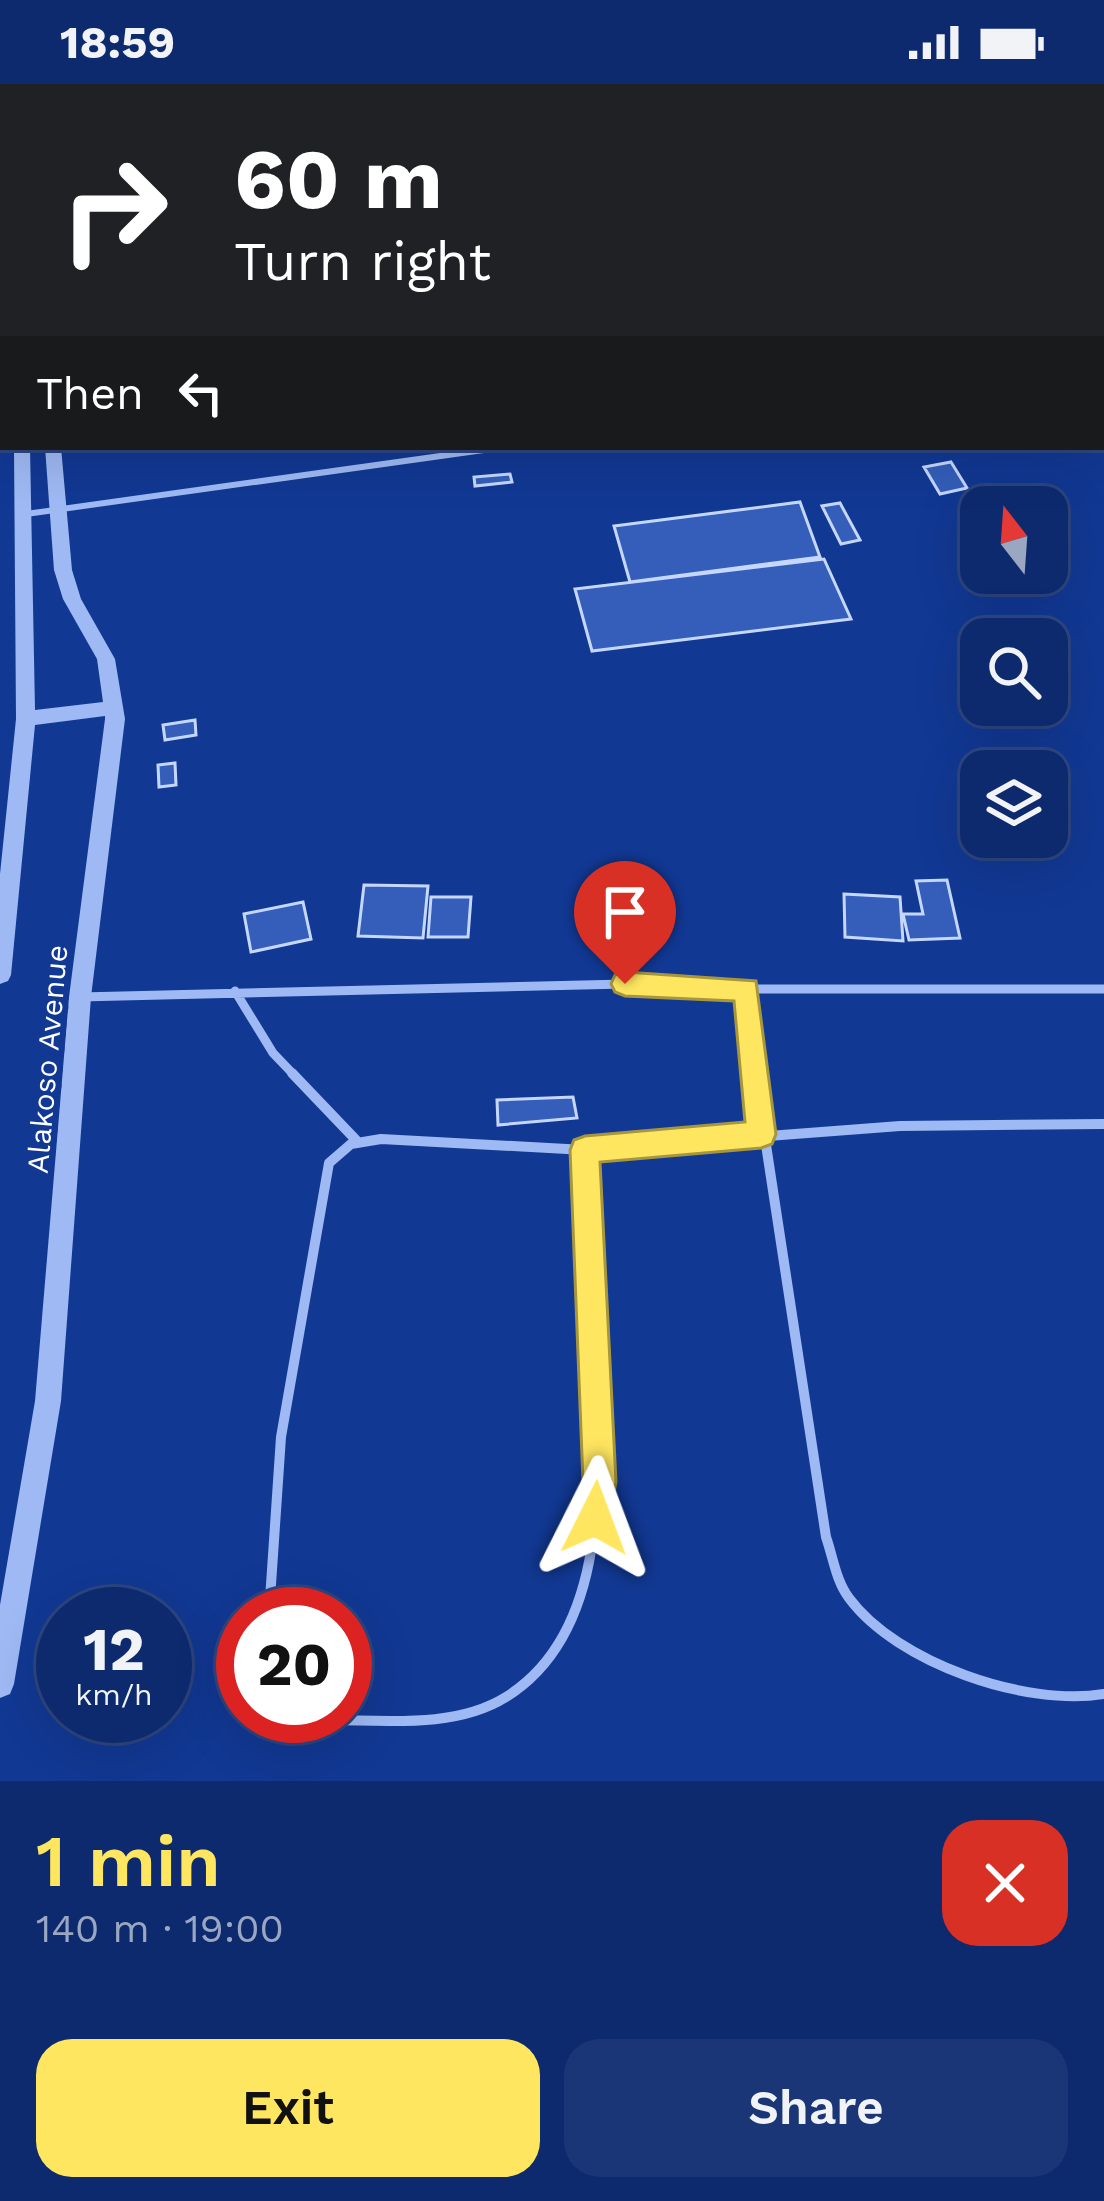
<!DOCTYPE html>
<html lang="en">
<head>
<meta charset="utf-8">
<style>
  body { margin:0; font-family:"Work Sans",sans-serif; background:#1b3676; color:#f1f3f6; height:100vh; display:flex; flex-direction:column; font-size:45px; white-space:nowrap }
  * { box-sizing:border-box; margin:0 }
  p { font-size:39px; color:#9aa7c2 }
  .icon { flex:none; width:66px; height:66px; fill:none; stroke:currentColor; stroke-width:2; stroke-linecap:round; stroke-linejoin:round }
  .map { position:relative; height:1697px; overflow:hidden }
  .panel { display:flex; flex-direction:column; background:#0d2a6e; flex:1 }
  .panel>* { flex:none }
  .guide { position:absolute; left:0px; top:0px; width:1104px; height:366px; box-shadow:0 12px 48px #0002,0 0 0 3px #2d4681; background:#202124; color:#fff; overflow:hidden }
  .needle { width:78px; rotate:343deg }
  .tools { position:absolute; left:960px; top:402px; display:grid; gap:24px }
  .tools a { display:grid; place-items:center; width:108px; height:108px; border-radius:24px; background:#0d2a6e; box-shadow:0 12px 48px #0002,0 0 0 3px #2d4681; font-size:60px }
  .speed { position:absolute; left:36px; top:1503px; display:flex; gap:24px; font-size:60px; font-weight:700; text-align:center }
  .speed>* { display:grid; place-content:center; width:156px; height:156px; border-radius:50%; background:#0d2a6e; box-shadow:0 12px 48px #0002,0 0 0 3px #2d4681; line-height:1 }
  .speed small { font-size:30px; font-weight:400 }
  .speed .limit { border:18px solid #d22; background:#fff; color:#111 }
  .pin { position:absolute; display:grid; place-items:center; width:102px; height:102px; color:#fff; margin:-123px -51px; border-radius:50% 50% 50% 0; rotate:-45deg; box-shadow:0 0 12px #0007 }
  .pin .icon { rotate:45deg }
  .me { position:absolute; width:132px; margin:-66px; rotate:3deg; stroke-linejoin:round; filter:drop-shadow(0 0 9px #0008) }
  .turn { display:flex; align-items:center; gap:42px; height:252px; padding:0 36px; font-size:54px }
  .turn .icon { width:156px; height:156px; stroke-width:2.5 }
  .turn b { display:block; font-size:84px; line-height:102px }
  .then { display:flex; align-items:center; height:114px; padding:0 36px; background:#0003; gap:24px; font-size:45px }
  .round { display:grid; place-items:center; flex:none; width:126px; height:126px; border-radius:36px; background:#1b3676 }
  .headline { display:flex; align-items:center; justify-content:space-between; height:204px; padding:0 36px }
  h1 { font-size:72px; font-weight:600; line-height:90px; color:#ffe660 }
  .cta { display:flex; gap:24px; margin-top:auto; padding:24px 36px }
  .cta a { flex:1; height:138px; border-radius:36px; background:#ffe660; color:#111; font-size:48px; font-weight:600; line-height:138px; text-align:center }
  .cta a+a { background:#1b3676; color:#f1f3f6 }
  .status { display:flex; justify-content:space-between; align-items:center; height:84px; padding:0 60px; background:#0d2a6e; direction:ltr }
  .status svg { height:33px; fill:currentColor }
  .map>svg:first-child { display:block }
  .building { fill:#345eba; stroke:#c5d7fd; stroke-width:3 }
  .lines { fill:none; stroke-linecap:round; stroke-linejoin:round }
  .service-far2 { stroke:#9eb9f3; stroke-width:6 }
  .service-far1 { stroke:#9eb9f3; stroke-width:9 }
  .service { stroke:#9eb9f3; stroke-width:10 }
  .tertiary { fill:#9eb9f3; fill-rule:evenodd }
  .route { fill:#ffe660; stroke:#a6963e; stroke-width:3 }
  .labels { text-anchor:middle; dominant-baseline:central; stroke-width:12; stroke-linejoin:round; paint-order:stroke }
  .street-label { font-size:30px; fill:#fff; stroke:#113893 }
</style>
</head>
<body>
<div class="status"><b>18:59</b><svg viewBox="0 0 49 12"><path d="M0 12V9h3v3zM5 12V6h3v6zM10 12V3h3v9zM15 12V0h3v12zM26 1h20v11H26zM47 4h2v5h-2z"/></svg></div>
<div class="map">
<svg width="1104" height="1697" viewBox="0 0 1104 1697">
  <rect width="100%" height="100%" fill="#113893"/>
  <!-- building -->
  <path class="building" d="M 951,378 L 967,404 L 940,410 L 924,383 Z
    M 510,390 L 512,398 L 475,402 L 474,393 Z
    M 800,418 L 820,473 L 630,498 L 614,442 Z
    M 840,419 L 860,456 L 841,460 L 822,422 Z
    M 824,475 L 851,535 L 592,567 L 575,505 Z
    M 195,636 L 196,651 L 165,656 L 163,641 Z
    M 175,679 L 176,701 L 159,703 L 158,681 Z
    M 947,796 L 960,854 L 909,856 L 903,830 L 923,830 L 916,797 Z
    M 364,801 L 428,802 L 423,854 L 358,852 Z
    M 844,810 L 900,813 L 903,857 L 845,853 Z
    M 431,813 L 471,813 L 468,853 L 428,853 Z
    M 303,818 L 311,855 L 251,868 L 244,830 Z
    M 573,1013 L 577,1034 L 498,1041 L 497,1016 Z"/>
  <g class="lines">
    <!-- service-far2 -->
    <path class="service-far2" d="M 1101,201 L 1104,205
      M 26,430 L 505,363"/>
    <!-- service-far1 -->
    <path class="service-far1" d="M 747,905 L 755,992
      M 235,907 L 273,969 L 295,992
      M 80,913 L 625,900 L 747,905 L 1104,905"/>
    <!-- service -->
    <path class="service" d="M 292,989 L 356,1056
      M 755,989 L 826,1453 C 833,1473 836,1497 849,1514 C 897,1579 1026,1623 1104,1610
      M 269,1530 L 281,1353 L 329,1079 L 351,1060 L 381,1055 L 585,1066 L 900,1042 L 1104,1040
      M 318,1632 L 327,1636 C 384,1636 455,1645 506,1613 C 622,1541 597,1356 591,1240 C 588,1182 587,1124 585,1066"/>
    <!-- tertiary -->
    <path class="tertiary" d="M 13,0 L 27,0 L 27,3 L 13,3 Z
      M 46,0 L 60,0 L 59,3 L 45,3 Z
      M 14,363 L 30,363 L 35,626 L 103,618 L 97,575 L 63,515 L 54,486 L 45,363 L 61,363 L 72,486 L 81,515 L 115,575 L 125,635 L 91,913 L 61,1317 L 14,1600 L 10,1610 L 0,1614 L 0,1521 L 35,1317 L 69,913 L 105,635 L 105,632 L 35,641 L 11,891 L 8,897 L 0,900 L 0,790 L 16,635 Z"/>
  </g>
  <!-- route -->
  <path class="route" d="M 625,888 L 756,897 L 776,1050 L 772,1060 L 761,1064 L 600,1078 L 616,1398 L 607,1446 L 595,1451 L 583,1446 L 578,1434 L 583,1398 L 570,1066 L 574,1056 L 585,1052 L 745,1038 L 734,917 L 625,912 L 615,908 L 611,900 L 615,891 Z"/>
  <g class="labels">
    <!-- street labels -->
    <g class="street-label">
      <text transform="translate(47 975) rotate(-85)">Alakoso Avenue</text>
    </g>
  </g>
</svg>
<div class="tools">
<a><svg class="needle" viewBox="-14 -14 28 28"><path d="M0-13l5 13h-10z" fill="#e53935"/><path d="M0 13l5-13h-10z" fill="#9aa7c2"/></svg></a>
<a><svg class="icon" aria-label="search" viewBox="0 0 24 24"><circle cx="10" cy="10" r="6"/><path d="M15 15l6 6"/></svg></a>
<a><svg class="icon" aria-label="layers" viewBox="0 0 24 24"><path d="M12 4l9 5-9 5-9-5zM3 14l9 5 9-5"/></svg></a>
</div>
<div class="speed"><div>12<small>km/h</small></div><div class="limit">20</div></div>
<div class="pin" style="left:625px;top:900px;background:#d93025"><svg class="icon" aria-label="arrive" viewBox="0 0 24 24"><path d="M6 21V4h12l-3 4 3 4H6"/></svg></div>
<svg class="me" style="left:595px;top:1434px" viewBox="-20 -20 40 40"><path d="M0-17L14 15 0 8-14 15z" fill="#ffe660" stroke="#fff" stroke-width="4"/></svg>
<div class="guide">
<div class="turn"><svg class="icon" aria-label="right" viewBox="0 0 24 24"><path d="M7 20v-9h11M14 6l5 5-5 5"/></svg><div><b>60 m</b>Turn right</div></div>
<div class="then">Then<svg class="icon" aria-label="left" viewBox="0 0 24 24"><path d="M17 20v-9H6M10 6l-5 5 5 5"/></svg></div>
</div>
</div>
<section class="panel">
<div class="headline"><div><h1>1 min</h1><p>140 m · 19:00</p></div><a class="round" style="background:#d93025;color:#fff"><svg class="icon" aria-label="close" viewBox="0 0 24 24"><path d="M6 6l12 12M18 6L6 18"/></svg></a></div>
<div class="cta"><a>Exit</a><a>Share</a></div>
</section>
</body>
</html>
